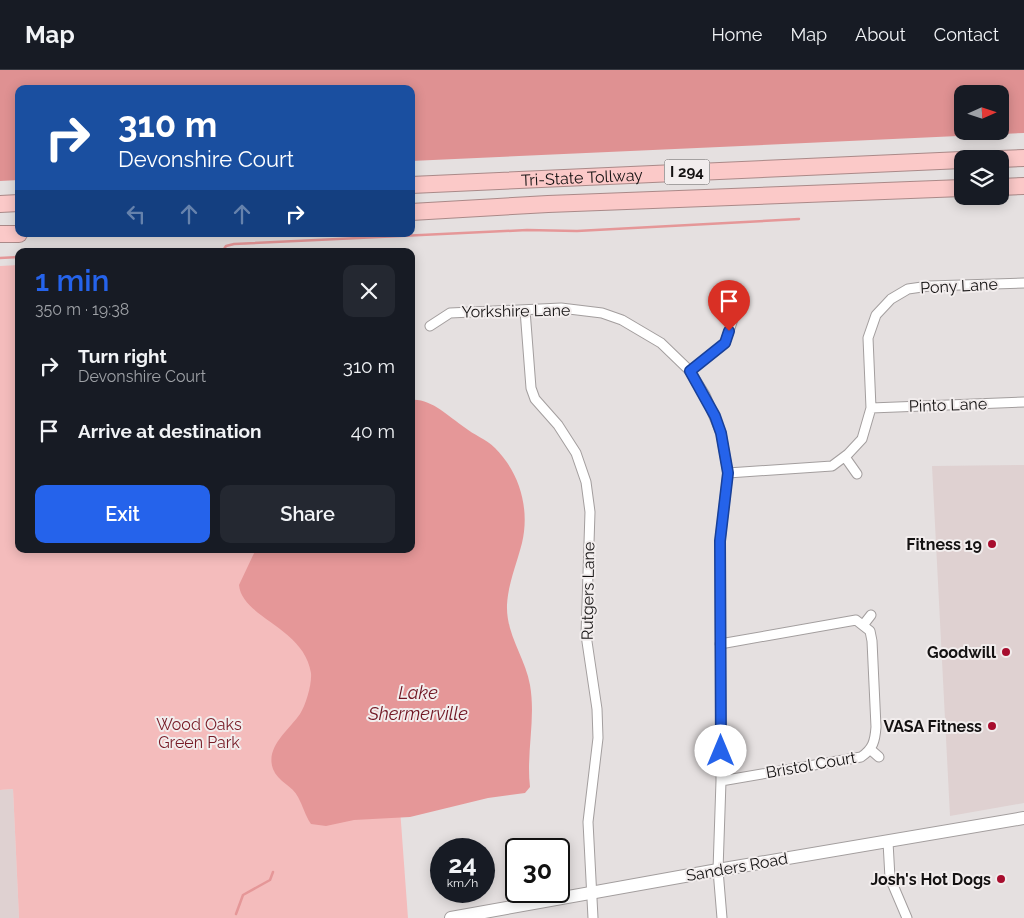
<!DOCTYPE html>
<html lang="en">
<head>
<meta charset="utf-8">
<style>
  body { margin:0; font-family:Raleway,sans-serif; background:#242831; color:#f1f3f6; height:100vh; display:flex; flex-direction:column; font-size:19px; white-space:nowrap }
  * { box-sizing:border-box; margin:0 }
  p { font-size:16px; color:#9ea1a6 }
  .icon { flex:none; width:28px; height:28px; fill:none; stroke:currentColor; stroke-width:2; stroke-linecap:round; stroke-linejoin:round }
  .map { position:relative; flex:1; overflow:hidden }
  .details { position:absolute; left:15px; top:178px; width:400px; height:305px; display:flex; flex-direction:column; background:#171b24; border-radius:10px; box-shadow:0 2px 12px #0003 }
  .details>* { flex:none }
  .top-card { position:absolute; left:15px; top:15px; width:400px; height:152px; border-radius:10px; box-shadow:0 2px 12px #0003; background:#1a4fa0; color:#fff; overflow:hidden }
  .needle { width:32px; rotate:87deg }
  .fabs { position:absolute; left:954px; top:15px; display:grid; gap:10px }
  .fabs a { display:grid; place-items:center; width:55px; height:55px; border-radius:10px; background:#171b24; box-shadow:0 2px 12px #0003; font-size:25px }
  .speed { position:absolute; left:430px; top:768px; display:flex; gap:10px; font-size:25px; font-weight:700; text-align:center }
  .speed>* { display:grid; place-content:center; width:65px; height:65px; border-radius:50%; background:#171b24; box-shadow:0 2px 12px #0003; line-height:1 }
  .speed small { font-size:12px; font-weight:400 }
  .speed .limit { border:2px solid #111; border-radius:8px; background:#fff; color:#111 }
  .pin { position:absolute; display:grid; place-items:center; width:42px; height:42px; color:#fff; margin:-51px -21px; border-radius:50% 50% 50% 0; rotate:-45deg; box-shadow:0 0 5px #0007 }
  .pin .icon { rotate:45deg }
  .me { position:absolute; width:55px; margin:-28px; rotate:0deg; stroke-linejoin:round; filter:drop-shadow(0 0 4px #0008) }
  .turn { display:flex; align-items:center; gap:18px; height:105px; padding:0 20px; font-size:22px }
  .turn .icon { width:65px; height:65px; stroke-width:2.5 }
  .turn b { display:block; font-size:35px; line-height:42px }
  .lanes { display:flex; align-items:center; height:48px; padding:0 20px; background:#0003; justify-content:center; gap:25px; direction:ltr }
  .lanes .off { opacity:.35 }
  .round { display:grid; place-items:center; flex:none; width:52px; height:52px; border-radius:10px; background:#242831 }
  .head { display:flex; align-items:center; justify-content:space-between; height:85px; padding:0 20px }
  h1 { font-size:30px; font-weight:600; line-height:38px; color:#2563eb }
  .button { display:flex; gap:10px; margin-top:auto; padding:10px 20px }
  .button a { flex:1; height:58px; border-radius:10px; background:#2563eb; color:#fff; font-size:20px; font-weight:600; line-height:58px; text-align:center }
  .button a+a { background:#242831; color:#f1f3f6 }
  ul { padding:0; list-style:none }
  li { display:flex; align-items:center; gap:15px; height:65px; padding:0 20px }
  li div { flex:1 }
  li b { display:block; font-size:19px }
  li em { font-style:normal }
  header { display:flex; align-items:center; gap:30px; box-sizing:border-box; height:70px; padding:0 25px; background:#171b24; border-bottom:1px solid #363941 }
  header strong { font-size:24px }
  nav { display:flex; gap:28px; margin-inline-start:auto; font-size:18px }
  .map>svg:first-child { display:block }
  .built { fill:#dfd1d1 }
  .green { fill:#f4bcbc }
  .forest { fill:#df9192; fill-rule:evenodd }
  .water { fill:#e59798 }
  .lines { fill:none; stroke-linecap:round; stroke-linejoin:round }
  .stream { stroke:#e59798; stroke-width:2.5 }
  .street-casing { stroke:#a39e9e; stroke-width:11 }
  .secondary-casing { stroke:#a39e9e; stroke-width:14 }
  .highway-casing { stroke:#aa8988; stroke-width:18 }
  .street { stroke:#fff; stroke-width:9 }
  .secondary { stroke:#fff; stroke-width:12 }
  .highway { stroke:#fbc9c8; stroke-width:16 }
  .route-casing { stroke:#184099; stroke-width:12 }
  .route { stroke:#2563eb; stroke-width:9 }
  .poi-dot { fill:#a70d2e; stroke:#f2eded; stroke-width:2 }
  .labels { text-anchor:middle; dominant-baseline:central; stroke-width:4; stroke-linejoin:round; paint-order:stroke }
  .shield { fill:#f2eded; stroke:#575454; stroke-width:1 }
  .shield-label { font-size:15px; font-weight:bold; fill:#141212 }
  .street-label { font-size:16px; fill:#141212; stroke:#f2eded }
  .poi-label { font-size:16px; font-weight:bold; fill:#141212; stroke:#f2eded; text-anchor:end }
  .park-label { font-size:16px; fill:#761b26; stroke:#f2eded }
  .water-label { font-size:18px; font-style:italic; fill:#701522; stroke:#f2eded }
</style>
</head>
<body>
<header>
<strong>Map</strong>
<nav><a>Home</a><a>Map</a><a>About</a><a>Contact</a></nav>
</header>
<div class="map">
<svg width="1024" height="848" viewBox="0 0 1024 848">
  <rect width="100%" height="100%" fill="#e5e0e0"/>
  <!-- built -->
  <path class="built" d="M 1024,395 L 1024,733 L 950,746 L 932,396 Z
    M 13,719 L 19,848 L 0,848 L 0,720 Z"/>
  <!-- green -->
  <path class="green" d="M 19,195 L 19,479 L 381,479 L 408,848 L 19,848 L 13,719 L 0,720 L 0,196 Z"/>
  <!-- forest -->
  <path class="forest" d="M 0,0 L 1024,0 L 1024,63 L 411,91 L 411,19 L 19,19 L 19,110 L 0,111 ZM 962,24 L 1000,24 L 1000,61 L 962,61 Z"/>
  <!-- water -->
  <path class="water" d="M 411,330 C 431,328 449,347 464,357 C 474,365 486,369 495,378 C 520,403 530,439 522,473 C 517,493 508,514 507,535 C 506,565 525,587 530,615 C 536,649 526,683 530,717 L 525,723 L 488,728 L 410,747 L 354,750 L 326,756 L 311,754 C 305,745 303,736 298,727 C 293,716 278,712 273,699 C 265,677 289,660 300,644 C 306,635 312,614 311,603 C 304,557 242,548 239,515 L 256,479 L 411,479 Z"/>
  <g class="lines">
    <!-- stream -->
    <path class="stream" d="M 201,181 L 224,179 L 226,176 L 234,174 L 527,160 L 577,161 L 799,149
      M 0,188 L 19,187
      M 236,844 L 243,825 L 270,810 L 273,802"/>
    <!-- street casing -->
    <g class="street-casing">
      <path id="street" d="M 525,240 L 531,318 L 535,329 L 558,355 L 576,383 L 586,412 L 590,442 L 586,565 L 597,639 L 598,668 L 588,752 L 593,848
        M 430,256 L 450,243 L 561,238 L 602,243 L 622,250 L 661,273 L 690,301 L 705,325 L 721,363 L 728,403 L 720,471 L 721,711 L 718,800 L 722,848
        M 690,301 L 725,273 L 733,249
        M 871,338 L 1024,332
        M 845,387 L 857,404
        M 728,403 L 832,396 L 848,384 L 862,369 L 871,338 L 868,268 L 876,245 L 891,229 L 908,219 L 929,216 L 1024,213
        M 864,554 L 871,545
        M 720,574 L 856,550 L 870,561 L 872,571 L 876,657 C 875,671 873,679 861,687 L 721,711
        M 871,680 L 879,687
        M 888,772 L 890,808 L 907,848"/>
    </g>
    <!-- secondary casing -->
    <g class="secondary-casing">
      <path id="secondary" d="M 451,848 L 718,800 L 1024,748"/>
    </g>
    <!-- highway casing -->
    <g class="highway-casing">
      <g id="highway">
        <path d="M 1000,89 L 1024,88"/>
        <path id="s1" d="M 411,115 L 962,90"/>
        <path d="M 1000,117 L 1024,116"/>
        <path d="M 0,134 L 19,133"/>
        <path d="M 411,142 L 548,134 L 962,118"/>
        <path d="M 0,164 L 19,164"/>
      </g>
    </g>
    <!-- street -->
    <use href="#street" class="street"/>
    <!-- secondary -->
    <use href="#secondary" class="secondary"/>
    <!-- highway -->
    <use href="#highway" class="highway"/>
  </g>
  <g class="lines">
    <!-- route casing -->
    <g class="route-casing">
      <path id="route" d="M 721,681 L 720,471 L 728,403 L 721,363 L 715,346 L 690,301 L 725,273 L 729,261"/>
    </g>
    <!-- route -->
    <use href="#route" class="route"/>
  </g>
  <!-- markers -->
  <g class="poi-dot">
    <circle cx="992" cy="474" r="5"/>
    <circle cx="1006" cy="582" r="5"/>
    <circle cx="992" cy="656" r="5"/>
    <circle cx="1001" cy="809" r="5"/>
  </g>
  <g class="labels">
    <!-- shield labels -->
    <rect class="shield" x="664.5" y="89.5" width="45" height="25" rx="4"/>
    <g class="shield-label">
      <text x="687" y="102">I 294</text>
    </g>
    <!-- street labels -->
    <g class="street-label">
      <text stroke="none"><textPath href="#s1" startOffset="171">Tri-State Tollway</textPath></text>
      <text transform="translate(959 216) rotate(-3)">Pony Lane</text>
      <text transform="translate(516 241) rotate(-1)">Yorkshire Lane</text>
      <text transform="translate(948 335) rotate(-2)">Pinto Lane</text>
      <text transform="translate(588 521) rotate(-89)">Rutgers Lane</text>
      <text transform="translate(811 695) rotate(-10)">Bristol Court</text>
      <text transform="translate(737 797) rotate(-10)">Sanders Road</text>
    </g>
    <!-- poi labels -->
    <g class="poi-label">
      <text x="982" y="474">Fitness 19</text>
      <text x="996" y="582">Goodwill</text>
      <text x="982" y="656">VASA Fitness</text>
      <text x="991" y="809">Josh's Hot Dogs</text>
    </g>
    <!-- park labels -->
    <g class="park-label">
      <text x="199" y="654">Wood Oaks<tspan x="199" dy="18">Green Park</tspan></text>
    </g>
    <!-- water labels -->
    <g class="water-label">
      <text x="418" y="622">Lake<tspan x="418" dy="21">Shermerville</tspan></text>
    </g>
  </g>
</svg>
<div class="fabs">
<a><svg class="needle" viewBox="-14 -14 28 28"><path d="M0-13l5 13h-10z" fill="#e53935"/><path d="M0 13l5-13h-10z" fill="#9ea1a6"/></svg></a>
<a><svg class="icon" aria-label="layers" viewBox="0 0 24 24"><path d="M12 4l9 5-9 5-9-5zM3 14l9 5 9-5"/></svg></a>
</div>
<div class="speed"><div>24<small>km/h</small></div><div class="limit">30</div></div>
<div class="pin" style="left:729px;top:261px;background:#d93025"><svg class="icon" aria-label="arrive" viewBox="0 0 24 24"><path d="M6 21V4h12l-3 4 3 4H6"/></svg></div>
<svg class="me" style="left:721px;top:681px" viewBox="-20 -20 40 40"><circle r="19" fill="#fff"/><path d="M0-13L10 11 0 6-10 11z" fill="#2563eb"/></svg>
<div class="top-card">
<div class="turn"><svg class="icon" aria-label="right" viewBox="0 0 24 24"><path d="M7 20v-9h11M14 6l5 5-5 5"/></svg><div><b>310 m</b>Devonshire Court</div></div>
<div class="lanes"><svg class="icon off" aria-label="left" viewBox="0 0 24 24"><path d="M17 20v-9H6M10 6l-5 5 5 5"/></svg><svg class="icon off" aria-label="ahead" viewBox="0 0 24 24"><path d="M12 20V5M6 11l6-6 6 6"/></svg><svg class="icon off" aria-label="ahead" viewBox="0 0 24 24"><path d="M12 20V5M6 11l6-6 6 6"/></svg><svg class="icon" aria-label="right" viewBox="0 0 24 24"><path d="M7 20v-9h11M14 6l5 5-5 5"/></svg></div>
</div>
<section class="details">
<div class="head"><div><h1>1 min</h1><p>350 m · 19:38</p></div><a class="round"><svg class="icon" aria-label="close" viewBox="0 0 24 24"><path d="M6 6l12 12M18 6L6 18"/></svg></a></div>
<ul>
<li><svg class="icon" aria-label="right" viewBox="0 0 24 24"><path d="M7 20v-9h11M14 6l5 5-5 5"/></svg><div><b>Turn right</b><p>Devonshire Court</p></div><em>310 m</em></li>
<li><svg class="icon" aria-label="arrive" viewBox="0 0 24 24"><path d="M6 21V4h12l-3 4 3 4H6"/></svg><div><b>Arrive at destination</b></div><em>40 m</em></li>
</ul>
<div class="button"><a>Exit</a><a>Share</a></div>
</section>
</div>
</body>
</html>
